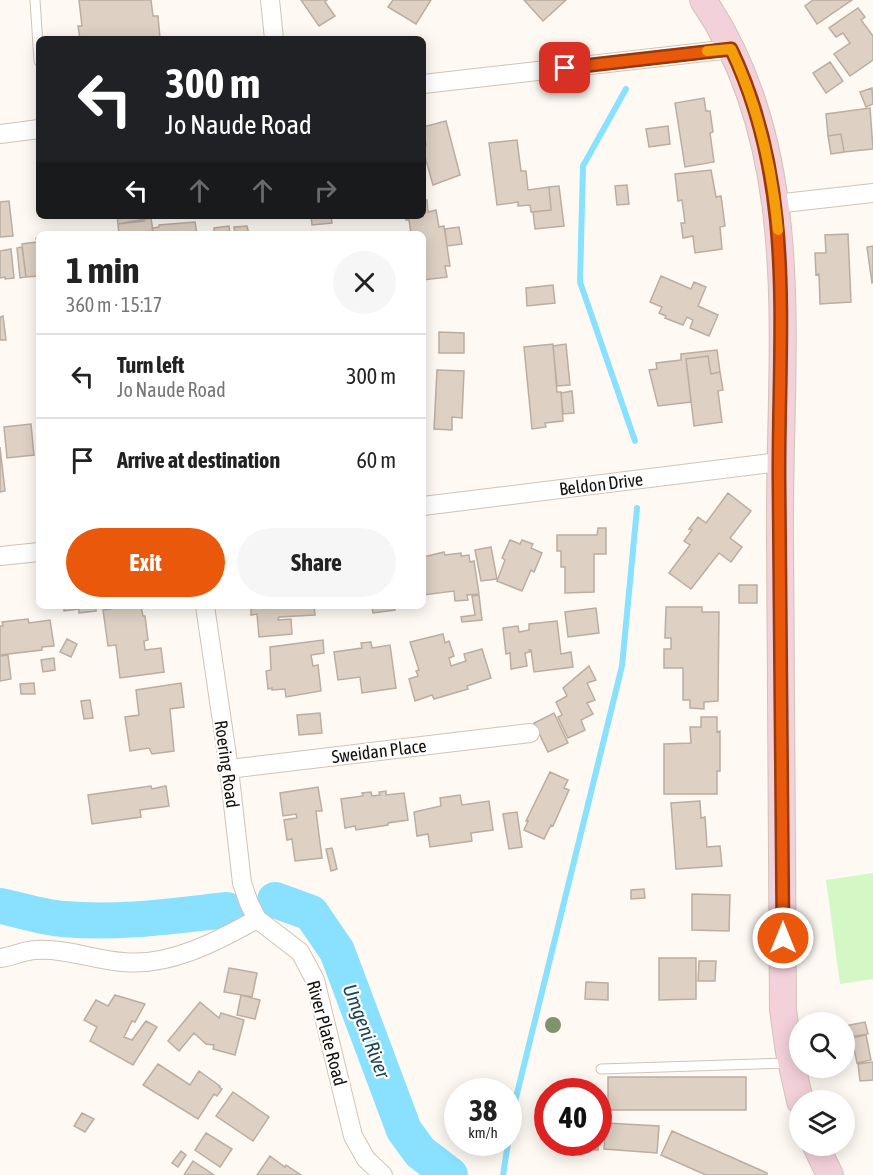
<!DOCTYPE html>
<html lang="en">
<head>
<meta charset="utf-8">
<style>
  body { margin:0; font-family:"Asap Condensed",sans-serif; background:#f6f6f6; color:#222; height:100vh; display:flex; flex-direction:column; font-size:22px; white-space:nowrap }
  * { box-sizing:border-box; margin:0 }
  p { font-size:20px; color:#767676 }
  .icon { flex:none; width:33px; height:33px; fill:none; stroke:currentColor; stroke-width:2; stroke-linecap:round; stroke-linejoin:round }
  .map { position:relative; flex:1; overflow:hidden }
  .drawer { position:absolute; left:36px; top:231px; width:390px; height:378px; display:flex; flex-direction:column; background:#fff; border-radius:9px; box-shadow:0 3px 15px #0003 }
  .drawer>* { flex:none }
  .top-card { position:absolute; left:36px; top:36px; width:390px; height:183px; border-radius:9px; box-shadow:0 3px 15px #0003; background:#202124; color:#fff; overflow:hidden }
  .tools { position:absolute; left:789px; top:1012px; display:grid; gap:12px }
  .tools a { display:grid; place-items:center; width:66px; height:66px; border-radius:50%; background:#fff; box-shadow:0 3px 15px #0003; font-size:30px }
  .speed { position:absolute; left:444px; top:1078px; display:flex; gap:12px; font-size:30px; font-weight:700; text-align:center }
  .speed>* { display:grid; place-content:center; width:78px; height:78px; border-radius:50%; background:#fff; box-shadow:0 3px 15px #0003; line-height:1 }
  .speed small { font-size:15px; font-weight:400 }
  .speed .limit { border:9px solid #d22; background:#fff; color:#111 }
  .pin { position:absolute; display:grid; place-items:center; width:51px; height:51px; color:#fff; margin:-26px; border-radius:12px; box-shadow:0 3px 9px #0006 }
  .me { position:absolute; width:66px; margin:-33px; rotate:0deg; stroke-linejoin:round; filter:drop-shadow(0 0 4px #0008) }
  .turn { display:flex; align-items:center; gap:21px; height:126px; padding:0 30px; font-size:27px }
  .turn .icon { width:78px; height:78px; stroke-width:2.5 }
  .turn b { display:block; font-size:42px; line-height:51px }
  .lanes { display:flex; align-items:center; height:57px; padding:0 30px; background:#0003; justify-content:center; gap:30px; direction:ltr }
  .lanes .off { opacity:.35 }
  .round { display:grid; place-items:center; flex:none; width:63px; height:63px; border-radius:32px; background:#f6f6f6 }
  .headline { display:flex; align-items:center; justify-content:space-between; height:102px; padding:0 30px }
  h1 { font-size:36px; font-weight:700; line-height:45px }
  .button { display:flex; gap:12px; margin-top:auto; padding:12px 30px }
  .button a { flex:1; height:69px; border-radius:36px; background:#ea580c; color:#fff; font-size:24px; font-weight:700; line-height:69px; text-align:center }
  .button a+a { background:#f6f6f6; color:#222 }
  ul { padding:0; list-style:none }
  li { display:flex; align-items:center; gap:18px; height:84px; padding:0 30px; border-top:2px solid #e0e0e0 }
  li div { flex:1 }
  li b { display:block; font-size:22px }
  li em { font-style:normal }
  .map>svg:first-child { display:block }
  .green { fill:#d3f8c5 }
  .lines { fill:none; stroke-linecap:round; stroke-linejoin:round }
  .stream { stroke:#89e1ff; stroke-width:6 }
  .river { stroke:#89e1ff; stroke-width:36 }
  .building { fill:#ded0c3; stroke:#bbada1; stroke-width:1.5 }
  .lane-casing { stroke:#d1c3b7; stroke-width:11 }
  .street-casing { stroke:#d1c3b7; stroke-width:20 }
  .secondary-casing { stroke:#d1c3b7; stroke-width:28 }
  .lane { stroke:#fff; stroke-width:9 }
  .street { stroke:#fff; stroke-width:18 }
  .secondary { stroke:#f3d1db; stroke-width:26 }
  .tree { fill:#7f936d }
  .route-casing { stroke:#983908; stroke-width:15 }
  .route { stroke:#ea580c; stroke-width:10 }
  .slow { stroke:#f59e0b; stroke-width:10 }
  .labels { text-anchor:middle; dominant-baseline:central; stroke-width:4.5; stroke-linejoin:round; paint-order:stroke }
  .street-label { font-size:18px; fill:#14100b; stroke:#fff }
  .water-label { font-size:20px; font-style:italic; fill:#1e4653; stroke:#fff }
</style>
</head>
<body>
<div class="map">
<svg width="873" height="1175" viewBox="0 0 873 1175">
  <rect width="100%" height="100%" fill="#fff9f3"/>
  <!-- green -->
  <path class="green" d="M 873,873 L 873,979 L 840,984 L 826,880 Z"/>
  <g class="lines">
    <!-- stream -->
    <path class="stream" d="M 626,89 L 583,166 L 580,282 L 635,441
      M 508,1139 L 512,1114 L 622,666 L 637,508
      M 503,1175 L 508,1143"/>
    <!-- river -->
    <path class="river" d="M 275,900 L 311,913 L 337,951 L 404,1130 L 420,1152 L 450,1175
      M 0,906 C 21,910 43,918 64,919 C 118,924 173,916 227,910"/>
  </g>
  <!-- building -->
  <path class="building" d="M 79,0 L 151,0 L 153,16 L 158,16 L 160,38 L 80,39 L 78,26 L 82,26 Z
    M 301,0 L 327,0 L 325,2 L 335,16 L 319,26 Z
    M 393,0 L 431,0 L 416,24 L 388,7 Z
    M 524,0 L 566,0 L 543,21 Z
    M 813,0 L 852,0 L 817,24 L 805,6 Z
    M 858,8 L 865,17 L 861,20 L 873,36 L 873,60 L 850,76 L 834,54 L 850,43 L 843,33 L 836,37 L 829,28 Z
    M 830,62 L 843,81 L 826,93 L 813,73 Z
    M 872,88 L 873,104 L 866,107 L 860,92 Z
    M 704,98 L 706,111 L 710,111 L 713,132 L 710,133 L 714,162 L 685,167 L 675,103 Z
    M 870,108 L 873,149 L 844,152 L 841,134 L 828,136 L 826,114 Z
    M 446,121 L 460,175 L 433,185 L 423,150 L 423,146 L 426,145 L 423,127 Z
    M 668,126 L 670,144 L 649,147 L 646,129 Z
    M 841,134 L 844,152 L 831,154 L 828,136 Z
    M 517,140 L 521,171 L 526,171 L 528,190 L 549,187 L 551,210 L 531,212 L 530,205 L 518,206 L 518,202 L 497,205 L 489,143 Z
    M 711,170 L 716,197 L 721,196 L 725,226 L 720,227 L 722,249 L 695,253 L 693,236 L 683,238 L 681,223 L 685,223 L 682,200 L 678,201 L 675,174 Z
    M 627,185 L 629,204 L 617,205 L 615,186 Z
    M 559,186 L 564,226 L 535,229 L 533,212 L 551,210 L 549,187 Z
    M 423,200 L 427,200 L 428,212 L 436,210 L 439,227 L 444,226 L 450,266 L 445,266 L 447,277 L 423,280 L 423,234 L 411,234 L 409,220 L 406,220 L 406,216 L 423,216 Z
    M 9,201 L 13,236 L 0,237 L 0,202 Z
    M 117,216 L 143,216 L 144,221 L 118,224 Z
    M 311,216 L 331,216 L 332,223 L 312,225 Z
    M 151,218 L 153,231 L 119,234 L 118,224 Z
    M 195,222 L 197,234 L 134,234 L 153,231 L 152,228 L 159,227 L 159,225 Z
    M 229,226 L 230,234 L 214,234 L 214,228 Z
    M 247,226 L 249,234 L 235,234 L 234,227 Z
    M 459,227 L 462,244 L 447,246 L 445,229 Z
    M 848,234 L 851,302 L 820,304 L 819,274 L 816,275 L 815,253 L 826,253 L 825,235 Z
    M 39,237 L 39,276 L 26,277 L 22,244 L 37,242 L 36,238 Z
    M 873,246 L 873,282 L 872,283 L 867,247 Z
    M 22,247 L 26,277 L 20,278 L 17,248 Z
    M 11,249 L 14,278 L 5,279 L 5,277 L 0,278 L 0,251 Z
    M 661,276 L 691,289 L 694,282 L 706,287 L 698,306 L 718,315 L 709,336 L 690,328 L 693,320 L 687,317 L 683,325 L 665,318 L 666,316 L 659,313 L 662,307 L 650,302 Z
    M 553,285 L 555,303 L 527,306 L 526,288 Z
    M 3,316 L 6,340 L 0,340 L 0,317 Z
    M 439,332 L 464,333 L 464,353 L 439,353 Z
    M 553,344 L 557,392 L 561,392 L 563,421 L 545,423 L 546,427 L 532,429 L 524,347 Z
    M 566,344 L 570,385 L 557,386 L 553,346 Z
    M 717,350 L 720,372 L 711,374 L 708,356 L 686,359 L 691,402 L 658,406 L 649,370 L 657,369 L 656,363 L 681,360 L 681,354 Z
    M 708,356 L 711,374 L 720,372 L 723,390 L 718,391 L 722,422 L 694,426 L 686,359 Z
    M 437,370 L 464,371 L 462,418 L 452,417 L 452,430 L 434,429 Z
    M 572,391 L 574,413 L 563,414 L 561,393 Z
    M 31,424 L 34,455 L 7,458 L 4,427 Z
    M 0,447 L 5,491 L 0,492 Z
    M 728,493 L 751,511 L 730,538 L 742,547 L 731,562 L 719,553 L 691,589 L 669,573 L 690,545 L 684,541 L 692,530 L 689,529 L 698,517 L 706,523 Z
    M 598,528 L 606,528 L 606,554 L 594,554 L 594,592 L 565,593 L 565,567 L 561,567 L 561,551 L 557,551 L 557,535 L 597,535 Z
    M 510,540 L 520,544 L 522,540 L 533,544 L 531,548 L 542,553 L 534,572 L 531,570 L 522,591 L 497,581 L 505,560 L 502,558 Z
    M 491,547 L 497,579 L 481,581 L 475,550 Z
    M 444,552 L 445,555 L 461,553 L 461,556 L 469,555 L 470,562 L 474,561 L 479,594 L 467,595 L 468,600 L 455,601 L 454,591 L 423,595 L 423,557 Z
    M 739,585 L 757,585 L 757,603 L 739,603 Z
    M 479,595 L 482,620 L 462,622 L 461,617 L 475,615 L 472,596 Z
    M 64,606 L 96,606 L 96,611 L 79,613 L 79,609 L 64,611 Z
    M 111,606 L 141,606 L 143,616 L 145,616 L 148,640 L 144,641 L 145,650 L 161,648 L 164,672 L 120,678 L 116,645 L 108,646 L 103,610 L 111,609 Z
    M 251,606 L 314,606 L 315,615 L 279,617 L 278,620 L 291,619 L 292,634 L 259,637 L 257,614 L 251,615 Z
    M 372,606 L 394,606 L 395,610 L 373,613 Z
    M 666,607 L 702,607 L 702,612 L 719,612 L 718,701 L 704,702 L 704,709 L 690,708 L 690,700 L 683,700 L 683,668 L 664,668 L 664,649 L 671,649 L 671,638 L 665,638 Z
    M 596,608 L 599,633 L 568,637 L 565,612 Z
    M 28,619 L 29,623 L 50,620 L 54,646 L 42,647 L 42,650 L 0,655 L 0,626 L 3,626 L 2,622 Z
    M 557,621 L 561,654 L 571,652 L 573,667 L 534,672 L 531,650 L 529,650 L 530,652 L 525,653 L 527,666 L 511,669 L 510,653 L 506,654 L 503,628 L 518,626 L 519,632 L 529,630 L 529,624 Z
    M 443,634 L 445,643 L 449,641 L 454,656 L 449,658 L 451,666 L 466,661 L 464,654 L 482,649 L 491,678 L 467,686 L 468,689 L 434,699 L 432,695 L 415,701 L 409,679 L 418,676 L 416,671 L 419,670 L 410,642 Z
    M 67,639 L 77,644 L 71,657 L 60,652 Z
    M 323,640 L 324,653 L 311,655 L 313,666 L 318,665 L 321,691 L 286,697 L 285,689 L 272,690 L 272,688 L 268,689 L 266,671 L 271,670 L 270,647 Z
    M 371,642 L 372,648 L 390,645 L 396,688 L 362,693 L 360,677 L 338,680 L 334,652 L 362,648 L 361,643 Z
    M 8,655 L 11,679 L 0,681 L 0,656 Z
    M 54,658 L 55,670 L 43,672 L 41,660 Z
    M 589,666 L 596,680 L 587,683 L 595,700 L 587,703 L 593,714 L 581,720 L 585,730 L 568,738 L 558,717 L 562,715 L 556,702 L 567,696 L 563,688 Z
    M 34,683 L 35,694 L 21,694 L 20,684 Z
    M 181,683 L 184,707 L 170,709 L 174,751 L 152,754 L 149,748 L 130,751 L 125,717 L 139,715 L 136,690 Z
    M 90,700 L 93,718 L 84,719 L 81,701 Z
    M 320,713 L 322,733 L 299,735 L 297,715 Z
    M 554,713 L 568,743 L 548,752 L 534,723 Z
    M 701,717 L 717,717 L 717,732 L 720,731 L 720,771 L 717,771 L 717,794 L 664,794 L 664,744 L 691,743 L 690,727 L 701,727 Z
    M 550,772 L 568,780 L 564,788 L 569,790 L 553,826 L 551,825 L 544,839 L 524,830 L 528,821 L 526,821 Z
    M 151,786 L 152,789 L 166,786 L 169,806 L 140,810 L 141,817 L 92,824 L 88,795 Z
    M 318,787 L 322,811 L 316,811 L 322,858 L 295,861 L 292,839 L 287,840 L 284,820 L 297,818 L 296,814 L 283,816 L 280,793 Z
    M 386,791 L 386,795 L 404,793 L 408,820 L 388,823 L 388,825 L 356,830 L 355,826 L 345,828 L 341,799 L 363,796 L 362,793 L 371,792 L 372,796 L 380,795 L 379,792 Z
    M 460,795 L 462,805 L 489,801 L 493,830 L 471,833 L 472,841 L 430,847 L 428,834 L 417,836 L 414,812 L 441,806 L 440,798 Z
    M 700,801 L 701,818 L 705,817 L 707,847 L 720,846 L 722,866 L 676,869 L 671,803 Z
    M 517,812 L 522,847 L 509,849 L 503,814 Z
    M 332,848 L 337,869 L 331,871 L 326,849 Z
    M 644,889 L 645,898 L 631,899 L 631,890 Z
    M 692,894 L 730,895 L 729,931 L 692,930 Z
    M 659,958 L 696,958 L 696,999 L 659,1000 Z
    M 699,961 L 716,961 L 715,981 L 698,981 Z
    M 229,968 L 257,973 L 252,997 L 224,992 Z
    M 586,982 L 608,983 L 608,1000 L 585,999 Z
    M 115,995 L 145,1004 L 135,1022 L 132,1021 L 124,1037 L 132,1040 L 146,1021 L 157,1027 L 133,1065 L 90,1041 L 97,1027 L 84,1020 L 96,1000 L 108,1006 Z
    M 241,995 L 260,1000 L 255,1019 L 237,1015 Z
    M 200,1002 L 219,1018 L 221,1013 L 244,1020 L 235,1055 L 213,1049 L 214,1045 L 206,1044 L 194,1033 L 179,1051 L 168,1041 Z
    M 865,1022 L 868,1034 L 844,1038 L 844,1026 Z
    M 866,1035 L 871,1060 L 857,1063 L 852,1038 Z
    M 873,1062 L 873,1080 L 860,1081 L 858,1064 Z
    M 158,1064 L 190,1085 L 199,1071 L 220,1086 L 219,1087 L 222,1089 L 217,1096 L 214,1094 L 198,1119 L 143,1085 Z
    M 608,1077 L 746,1077 L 746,1110 L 608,1110 Z
    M 233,1092 L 269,1117 L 253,1141 L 216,1116 Z
    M 82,1113 L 94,1119 L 85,1132 L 74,1126 Z
    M 598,1122 L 600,1122 L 598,1150 L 574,1149 L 575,1143 L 598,1143 Z
    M 606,1123 L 659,1126 L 657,1153 L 604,1149 Z
    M 672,1131 L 767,1173 L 767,1175 L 706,1175 L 661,1155 Z
    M 206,1133 L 232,1149 L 220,1167 L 195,1150 Z
    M 181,1151 L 186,1155 L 178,1167 L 172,1163 Z
    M 270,1156 L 285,1167 L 286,1165 L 301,1175 L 257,1175 Z
    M 193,1161 L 214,1175 L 184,1175 Z"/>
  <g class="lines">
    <!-- lane casing -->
    <g class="lane-casing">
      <path id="lane" d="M 35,0 L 39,61
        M 601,1069 L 788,1063"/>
    </g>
    <!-- street casing -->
    <g class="street-casing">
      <path id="street" d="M 270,0 L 274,39
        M 423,84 L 731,49
        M 0,134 L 39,129
        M 775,204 L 873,193
        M 423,506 L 779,462
        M 0,556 L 39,552
        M 205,606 L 229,769 L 242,883 L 249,903 L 257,919 L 300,952 L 315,980 L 353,1136 L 366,1159 L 383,1175
        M 229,769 L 530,733
        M 0,958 C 12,957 24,950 36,950 C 65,948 94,960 123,962 C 169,967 218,941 257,919"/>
    </g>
    <!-- secondary casing -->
    <g class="secondary-casing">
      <path id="secondary" d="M 703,0 C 809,155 778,359 780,536 C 781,694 782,852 783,1010 L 789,1052 L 800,1101
        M 816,1146 L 830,1175"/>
    </g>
    <!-- lane -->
    <use href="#lane" class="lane"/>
    <!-- street -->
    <use href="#street" class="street"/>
    <!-- secondary -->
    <use href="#secondary" class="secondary"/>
  </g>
  <!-- trees -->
  <circle class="tree" cx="553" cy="1025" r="8"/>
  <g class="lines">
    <!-- route casing -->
    <g class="route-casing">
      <path id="route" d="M 565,68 L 731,49 C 797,186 778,334 779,481 C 780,633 782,786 783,938"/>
    </g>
    <!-- route -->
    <use href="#route" class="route"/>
    <!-- slow -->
    <path class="slow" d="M 707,51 L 731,49 C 758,106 772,167 778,230"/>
  </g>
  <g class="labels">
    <!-- street labels -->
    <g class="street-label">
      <text transform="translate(601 484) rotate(-7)">Beldon Drive</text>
      <text transform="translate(379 751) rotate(-7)">Sweidan Place</text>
      <text transform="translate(227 764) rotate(82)">Roering Road</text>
      <text transform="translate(327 1033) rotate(75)">River Plate Road</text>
    </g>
    <!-- water labels -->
    <g class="water-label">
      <text transform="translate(367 1031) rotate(69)">Umgeni River</text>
    </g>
  </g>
</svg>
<div class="tools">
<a><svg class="icon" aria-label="search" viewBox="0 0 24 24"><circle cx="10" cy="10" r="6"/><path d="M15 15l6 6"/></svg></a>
<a><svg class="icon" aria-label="layers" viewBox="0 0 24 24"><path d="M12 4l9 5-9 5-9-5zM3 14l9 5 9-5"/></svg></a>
</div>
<div class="speed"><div>38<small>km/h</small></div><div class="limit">40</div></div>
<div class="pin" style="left:565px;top:68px;background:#d93025"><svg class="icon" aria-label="arrive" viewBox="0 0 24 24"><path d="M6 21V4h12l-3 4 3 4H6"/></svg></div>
<svg class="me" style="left:783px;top:938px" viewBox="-20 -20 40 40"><circle r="17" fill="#ea580c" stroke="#fff" stroke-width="3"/><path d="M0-11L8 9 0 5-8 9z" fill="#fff"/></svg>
<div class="top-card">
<div class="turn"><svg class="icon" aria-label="left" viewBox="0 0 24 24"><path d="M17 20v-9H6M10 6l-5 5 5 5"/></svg><div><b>300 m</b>Jo Naude Road</div></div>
<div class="lanes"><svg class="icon" aria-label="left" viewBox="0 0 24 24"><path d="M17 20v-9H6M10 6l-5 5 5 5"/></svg><svg class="icon off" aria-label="ahead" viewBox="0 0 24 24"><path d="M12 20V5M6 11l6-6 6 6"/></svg><svg class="icon off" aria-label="ahead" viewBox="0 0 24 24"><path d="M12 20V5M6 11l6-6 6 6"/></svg><svg class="icon off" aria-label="right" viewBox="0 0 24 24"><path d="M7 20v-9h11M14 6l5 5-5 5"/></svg></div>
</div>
<section class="drawer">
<div class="headline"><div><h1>1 min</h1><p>360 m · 15:17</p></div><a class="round"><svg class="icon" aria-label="close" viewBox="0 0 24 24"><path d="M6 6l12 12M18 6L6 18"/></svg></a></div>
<ul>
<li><svg class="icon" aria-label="left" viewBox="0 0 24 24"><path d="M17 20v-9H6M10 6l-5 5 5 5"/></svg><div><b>Turn left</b><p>Jo Naude Road</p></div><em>300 m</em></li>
<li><svg class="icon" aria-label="arrive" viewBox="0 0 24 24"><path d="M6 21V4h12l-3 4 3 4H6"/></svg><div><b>Arrive at destination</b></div><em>60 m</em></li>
</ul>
<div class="button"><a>Exit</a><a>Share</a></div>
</section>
</div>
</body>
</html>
